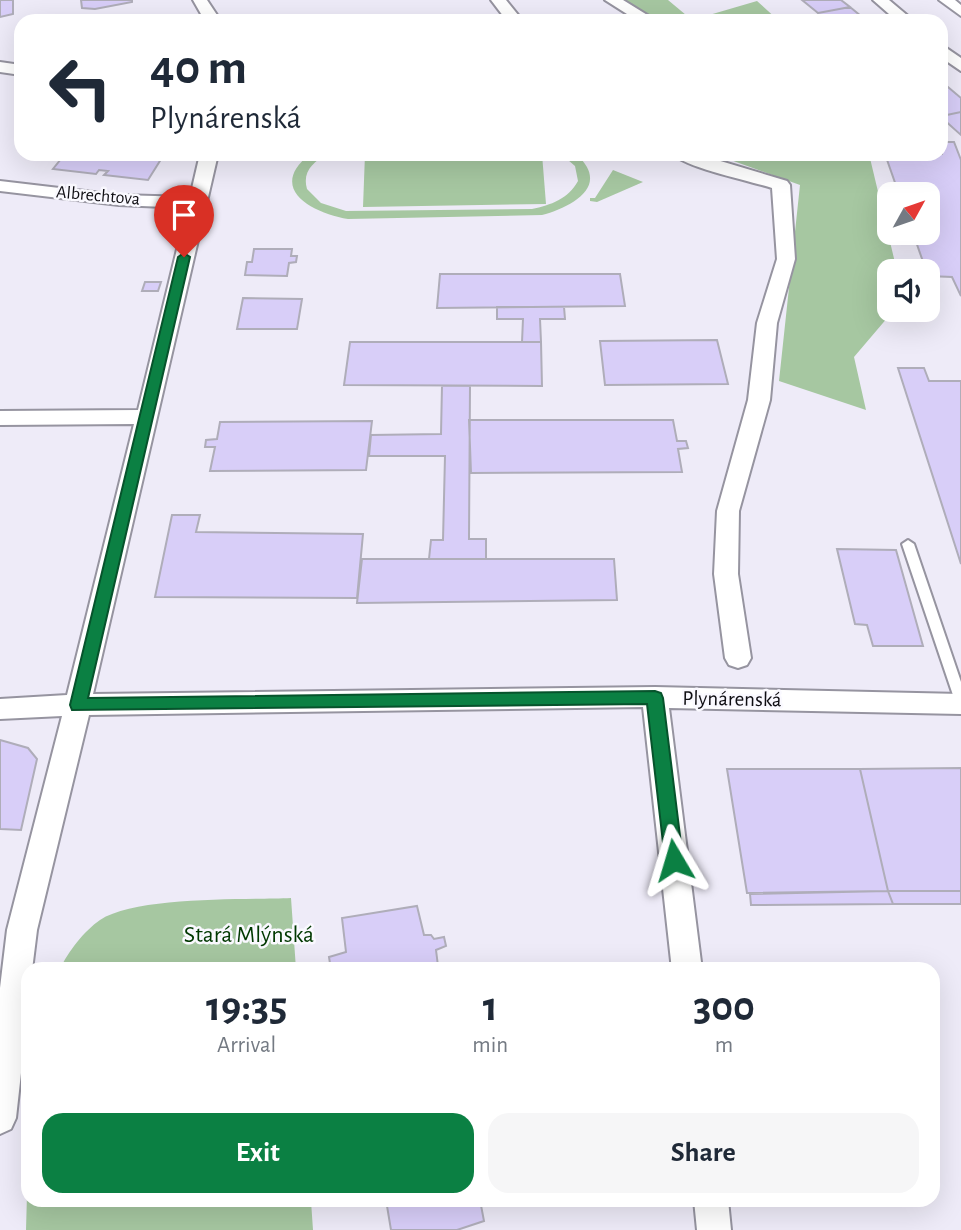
<!DOCTYPE html>
<html lang="en">
<head>
<meta charset="utf-8">
<style>
  body { margin:0; font-family:"Alegreya Sans",sans-serif; background:#f6f6f7; color:#1f2937; height:100vh; display:flex; flex-direction:column; font-size:26px; white-space:nowrap }
  * { box-sizing:border-box; margin:0 }
  p { font-size:23px; color:#747a83 }
  .icon { flex:none; width:38px; height:38px; fill:none; stroke:currentColor; stroke-width:2; stroke-linecap:round; stroke-linejoin:round }
  .map { position:relative; flex:1; overflow:hidden }
  .drawer { position:absolute; left:21px; top:962px; width:919px; height:245px; display:flex; flex-direction:column; background:#fff; border-radius:21px; box-shadow:0 7px 28px #0002 }
  .drawer>* { flex:none }
  .top-card { position:absolute; left:14px; top:14px; width:934px; height:147px; border-radius:21px; box-shadow:0 7px 28px #0002; background:#fff; color:#1f2937; overflow:hidden }
  .needle { width:46px; rotate:50deg }
  .buttons { position:absolute; left:877px; top:182px; display:grid; gap:14px }
  .buttons a { display:grid; place-items:center; width:63px; height:63px; border-radius:14px; background:#fff; box-shadow:0 7px 28px #0002; font-size:35px }
  .pin { position:absolute; display:grid; place-items:center; width:60px; height:60px; color:#fff; margin:-72px -30px; border-radius:50% 50% 50% 0; rotate:-45deg; box-shadow:0 0 7px #0007 }
  .pin .icon { rotate:45deg }
  .me { position:absolute; width:77px; margin:-38px; rotate:353deg; stroke-linejoin:round; filter:drop-shadow(0 0 5px #0008) }
  .turn { display:flex; align-items:center; gap:24px; height:147px; padding:0 21px; font-size:32px }
  .turn .icon { width:91px; height:91px; stroke-width:2.5 }
  .turn b { display:block; font-size:49px; line-height:60px }
  .eta { display:flex; justify-content:space-evenly; align-items:center; height:119px; text-align:center }
  .eta b { font-size:42px; font-weight:700; line-height:49px }
  .primary-button { display:flex; gap:14px; margin-top:auto; padding:14px 21px }
  .primary-button a { flex:1; height:80px; border-radius:21px; background:#0b8043; color:#fff; font-size:28px; font-weight:700; line-height:80px; text-align:center }
  .primary-button a+a { background:#f6f6f7; color:#1f2937 }
  .map>svg:first-child { display:block }
  .green { fill:#a6c7a1 }
  .building { fill:#d8cef8; stroke:#afadb9; stroke-width:2 }
  .lines { fill:none; stroke-linecap:round; stroke-linejoin:round }
  .lane-casing { stroke:#9694a0; stroke-width:4 }
  .street-casing { stroke:#9694a0; stroke-width:4 }
  .lane { fill:#fff; fill-rule:evenodd }
  .street { fill:#fff; fill-rule:evenodd }
  .route { fill:#0b8043; stroke:#07532c; stroke-width:2 }
  .labels { text-anchor:middle; dominant-baseline:central; stroke-width:5; stroke-linejoin:round; paint-order:stroke }
  .far-street-label { font-size:18px; fill:#0f0e13; stroke:#faf9ff }
  .street-label { font-size:21px; fill:#0f0e13; stroke:#faf9ff }
  .near-park-label { font-size:24px; fill:#003800; stroke:#faf9ff }
</style>
</head>
<body>
<div class="map">
<svg width="961" height="1230" viewBox="0 0 961 1230">
  <rect width="100%" height="100%" fill="#eeebf8"/>
  <!-- green -->
  <path class="green" d="M 621,0 L 668,0 L 692,20 L 757,1 L 779,21 L 658,21 Z
    M 310,154 L 327,154 C 313,162 302,172 307,189 L 321,203 L 346,211 L 532,209 C 551,205 568,199 578,181 L 575,166 L 561,154 L 576,154 C 612,186 571,207 542,215 L 348,219 C 313,213 266,189 310,154 Z
    M 365,154 L 542,154 L 546,204 L 363,207 Z
    M 714,154 L 869,154 L 897,271 L 889,271 L 889,310 L 894,310 L 854,357 L 866,410 L 779,381 L 800,185 Z
    M 613,170 L 643,182 L 597,202 L 590,201 L 590,198 L 595,198 Z
    M 291,898 L 296,969 L 60,969 C 68,952 84,931 100,920 C 136,896 245,900 291,898 Z
    M 28,1158 L 28,1200 L 311,1201 L 313,1230 L 26,1230 Z"/>
  <!-- building -->
  <path class="building" d="M 0,0 L 13,0 L 13,14 L 0,17 Z
    M 81,0 L 132,0 L 132,2 L 95,9 L 82,8 Z
    M 802,0 L 841,0 L 850,7 L 818,13 Z
    M 850,7 L 867,21 L 827,21 L 818,13 Z
    M 942,82 L 961,98 L 961,112 L 942,116 Z
    M 961,112 L 961,135 L 942,118 L 942,116 Z
    M 942,142 L 954,142 L 961,160 L 961,296 L 952,277 L 928,276 L 913,233 L 928,233 L 928,194 L 899,194 L 885,154 L 942,154 Z
    M 65,154 L 140,154 L 163,156 L 148,180 L 104,175 L 108,171 L 99,170 L 96,174 L 53,169 Z
    M 254,249 L 292,249 L 291,256 L 297,256 L 296,262 L 289,263 L 287,276 L 245,275 L 247,262 L 252,262 Z
    M 440,274 L 620,274 L 625,306 L 437,308 Z
    M 145,282 L 161,282 L 158,291 L 142,291 Z
    M 243,298 L 302,299 L 297,329 L 237,329 Z
    M 497,307 L 564,307 L 565,319 L 540,319 L 541,342 L 522,342 L 523,319 L 497,319 Z
    M 717,340 L 728,384 L 605,385 L 600,341 Z
    M 350,342 L 541,342 L 542,386 L 344,385 Z
    M 898,368 L 924,368 L 929,381 L 961,381 L 961,564 Z
    M 442,386 L 470,386 L 469,539 L 486,539 L 486,559 L 429,559 L 431,540 L 443,540 L 445,456 L 369,456 L 371,435 L 441,434 Z
    M 469,420 L 673,420 L 677,441 L 686,441 L 688,448 L 678,449 L 682,472 L 471,473 Z
    M 372,421 L 366,470 L 210,471 L 215,447 L 205,447 L 206,440 L 217,439 L 220,422 Z
    M 172,515 L 200,515 L 196,532 L 363,534 L 357,598 L 155,597 Z
    M 837,549 L 896,550 L 923,646 L 873,646 L 867,625 L 855,624 Z
    M 362,559 L 614,559 L 617,600 L 357,603 Z
    M 0,740 L 28,748 L 37,759 L 21,830 L 0,829 Z
    M 961,768 L 961,891 L 888,891 L 860,769 Z
    M 727,769 L 860,769 L 888,891 L 747,893 Z
    M 888,891 L 893,904 L 751,905 L 750,894 Z
    M 888,891 L 961,891 L 961,904 L 893,904 Z
    M 417,906 L 424,935 L 431,935 L 434,939 L 444,937 L 446,946 L 436,950 L 438,966 L 432,970 L 357,970 L 356,966 L 331,970 L 329,957 L 346,952 L 342,918 Z
    M 394,1200 L 480,1200 L 484,1221 L 457,1230 L 391,1230 L 387,1206 Z"/>
  <g class="lines">
    <!-- lane casing -->
    <g class="lane-casing">
      <path id="lane" d="M 908,540 L 914,544 L 961,682 L 961,706 L 956,705 L 955,701 L 902,544 Z"/>
    </g>
    <!-- street casing -->
    <g class="street-casing">
      <path id="street" d="M 193,0 L 207,0 L 221,21 L 205,21 Z
        M 491,0 L 506,0 L 523,21 L 507,21 Z
        M 605,0 L 623,0 L 657,21 L 638,21 Z
        M 873,0 L 889,0 L 914,21 L 897,21 Z
        M 939,0 L 955,0 L 961,5 L 961,16 Z
        M 942,45 L 961,58 L 961,71 L 942,58 Z
        M 0,62 L 21,65 L 21,75 L 0,72 Z
        M 200,154 L 218,154 L 93,694 L 655,687 L 961,694 L 961,714 L 669,708 L 702,970 L 672,970 L 643,707 L 89,715 L 37,930 L 32,970 L 28,970 L 28,1010 L 16,1118 L 11,1129 L 0,1134 L 0,988 L 7,930 L 62,716 L 0,719 L 0,699 L 67,695 L 134,424 L 0,425 L 0,411 L 138,410 L 187,208 L 119,205 L 0,191 L 0,181 L 119,195 L 190,197 Z
        M 673,154 L 697,154 L 787,181 L 790,185 L 795,259 L 777,323 L 770,400 L 739,511 L 738,574 L 751,658 L 747,665 L 738,668 L 729,665 L 725,658 L 714,574 L 717,511 L 748,400 L 757,323 L 777,259 L 772,188 C 751,181 686,168 673,154 Z
        M 694,1200 L 728,1200 L 731,1230 L 697,1230 Z"/>
    </g>
    <!-- lane -->
    <use href="#lane" class="lane"/>
    <!-- street -->
    <use href="#street" class="street"/>
  </g>
  <!-- route -->
  <path class="route" d="M 184,253 L 190,257 L 88,698 L 655,691 L 661,693 L 663,698 L 683,860 L 680,866 L 674,868 L 667,866 L 665,860 L 647,704 L 72,710 L 70,705 L 178,257 Z"/>
  <g class="labels">
    <!-- far-street labels -->
    <g class="far-street-label">
      <text transform="translate(98 196) rotate(5)">Albrechtova</text>
    </g>
    <!-- street labels -->
    <g class="street-label">
      <text transform="translate(732 699) rotate(1)">Plynárenská</text>
    </g>
    <!-- near-park labels -->
    <g class="near-park-label">
      <text x="249" y="935">Stará Mlýnská</text>
    </g>
  </g>
</svg>
<div class="buttons">
<a><svg class="needle" viewBox="-14 -14 28 28"><path d="M0-13l5 13h-10z" fill="#e53935"/><path d="M0 13l5-13h-10z" fill="#747a83"/></svg></a>
<a><svg class="icon" aria-label="sound" viewBox="0 0 24 24"><path d="M4 9h4l5-4v14l-5-4H4zM17 9q2 3 0 6"/></svg></a>
</div>
<div class="pin" style="left:184px;top:257px;background:#d93025"><svg class="icon" aria-label="arrive" viewBox="0 0 24 24"><path d="M6 21V4h12l-3 4 3 4H6"/></svg></div>
<svg class="me" style="left:674px;top:860px" viewBox="-20 -20 40 40"><path d="M0-17L14 15 0 8-14 15z" fill="#0b8043" stroke="#fff" stroke-width="4"/></svg>
<div class="top-card">
<div class="turn"><svg class="icon" aria-label="left" viewBox="0 0 24 24"><path d="M17 20v-9H6M10 6l-5 5 5 5"/></svg><div><b>40 m</b>Plynárenská</div></div>
</div>
<section class="drawer">
<div class="eta">
<div><b>19:35</b><p>Arrival</p></div>
<div><b>1</b><p>min</p></div>
<div><b>300</b><p>m</p></div>
</div>
<div class="primary-button"><a>Exit</a><a>Share</a></div>
</section>
</div>
</body>
</html>
